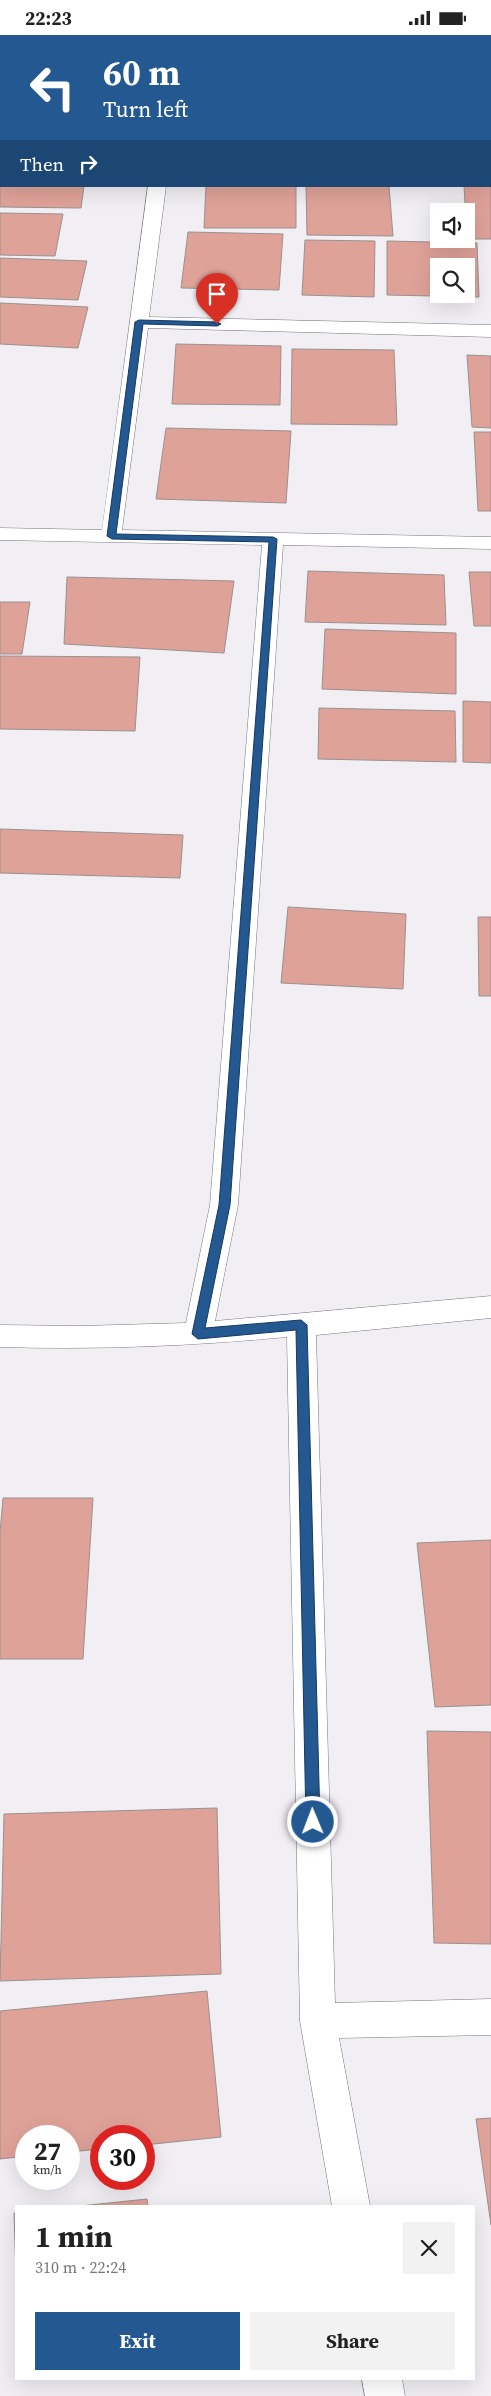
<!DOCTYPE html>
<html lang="en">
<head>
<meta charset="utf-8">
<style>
  body { margin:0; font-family:"Source Serif 4",serif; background:#f2f2f2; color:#222; height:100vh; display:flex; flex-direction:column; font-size:19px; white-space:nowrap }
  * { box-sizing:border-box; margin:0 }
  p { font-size:16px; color:#767676 }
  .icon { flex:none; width:28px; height:28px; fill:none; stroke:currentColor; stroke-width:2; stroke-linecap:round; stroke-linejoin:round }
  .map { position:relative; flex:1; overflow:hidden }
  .panel { position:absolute; left:15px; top:2170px; width:460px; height:175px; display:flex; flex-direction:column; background:#fff; border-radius:0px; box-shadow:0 5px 20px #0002 }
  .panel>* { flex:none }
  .top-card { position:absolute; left:0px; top:0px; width:491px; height:152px; box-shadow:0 5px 20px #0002; background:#235891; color:#fff; overflow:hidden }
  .buttons { position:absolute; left:430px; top:168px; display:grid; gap:10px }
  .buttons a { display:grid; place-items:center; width:45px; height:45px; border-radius:0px; background:#fff; box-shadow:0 5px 20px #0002; font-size:25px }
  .speed { position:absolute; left:15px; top:2090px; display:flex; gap:10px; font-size:25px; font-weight:700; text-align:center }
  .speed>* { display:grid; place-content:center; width:65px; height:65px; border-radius:50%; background:#fff; box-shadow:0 5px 20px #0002; line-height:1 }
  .speed small { font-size:12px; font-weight:400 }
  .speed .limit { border:8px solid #d22; background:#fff; color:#111 }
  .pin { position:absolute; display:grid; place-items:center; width:42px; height:42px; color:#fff; margin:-51px -21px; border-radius:50% 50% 50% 0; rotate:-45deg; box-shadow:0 0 5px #0007 }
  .pin .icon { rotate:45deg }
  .me { position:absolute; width:55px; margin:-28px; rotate:359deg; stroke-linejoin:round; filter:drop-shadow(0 0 4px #0008) }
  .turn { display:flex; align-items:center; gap:18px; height:105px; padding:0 20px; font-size:22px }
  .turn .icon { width:65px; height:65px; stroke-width:2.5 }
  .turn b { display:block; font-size:35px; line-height:42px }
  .then { display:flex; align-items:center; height:48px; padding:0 20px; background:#0003; gap:10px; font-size:19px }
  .round { display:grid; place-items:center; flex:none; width:52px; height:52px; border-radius:0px; background:#f2f2f2 }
  .headline { display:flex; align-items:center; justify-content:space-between; height:85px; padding:0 20px }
  h1 { font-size:30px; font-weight:700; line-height:38px }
  .primary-button { display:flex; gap:10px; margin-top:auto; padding:10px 20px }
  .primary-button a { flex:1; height:58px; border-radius:0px; background:#235891; color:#fff; font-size:20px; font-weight:700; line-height:58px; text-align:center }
  .primary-button a+a { background:#f2f2f2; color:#222 }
  .status { display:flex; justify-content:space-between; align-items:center; height:35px; padding:0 25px; background:#fff; direction:ltr }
  .status svg { height:14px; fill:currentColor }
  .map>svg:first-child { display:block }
  .building { fill:#dfa299; stroke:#989190; fill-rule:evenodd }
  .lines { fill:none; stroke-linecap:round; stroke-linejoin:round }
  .minor-casing { stroke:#78757b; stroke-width:1 }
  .minor { fill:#fff; fill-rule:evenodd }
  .route { fill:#235891; stroke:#17395e }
</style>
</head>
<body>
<div class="status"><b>22:23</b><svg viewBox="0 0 49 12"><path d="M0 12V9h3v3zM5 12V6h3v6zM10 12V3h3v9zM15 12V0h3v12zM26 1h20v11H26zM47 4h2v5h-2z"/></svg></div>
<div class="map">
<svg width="491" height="2361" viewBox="0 0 491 2361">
  <rect width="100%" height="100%" fill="#f1eef4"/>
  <!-- building -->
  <path class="building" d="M 29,0 L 134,0 L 29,1 Z
    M 0,137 L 1,151 L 84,151 L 81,173 L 0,172 Z
    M 491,150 L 491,204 L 467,204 L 464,151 Z
    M 206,151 L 296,151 L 296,193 L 204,193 Z
    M 306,151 L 389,151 L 393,201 L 307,200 Z
    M 0,178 L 63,179 L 55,221 L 0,220 Z
    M 188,197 L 283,199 L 279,255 L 181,253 Z
    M 305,205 L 375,206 L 374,262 L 302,260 Z
    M 387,206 L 477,208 L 479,262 L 387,260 ZM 439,231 L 466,231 L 466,259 L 439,259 Z
    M 0,223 L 87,226 L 78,265 L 0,262 Z
    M 0,268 L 88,272 L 78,313 L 0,309 Z
    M 176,309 L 281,311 L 280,370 L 172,369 Z
    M 292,314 L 394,315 L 397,390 L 291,389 Z
    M 467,320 L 491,321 L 491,393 L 472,392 Z
    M 166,393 L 291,396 L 286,468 L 156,464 Z
    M 474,397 L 491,397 L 491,476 L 478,476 Z
    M 308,536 L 444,540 L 446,590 L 305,587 Z
    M 469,537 L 491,537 L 491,591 L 474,591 Z
    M 67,542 L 234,546 L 224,618 L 64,609 Z
    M 0,567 L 30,567 L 22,619 L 0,619 Z
    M 325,594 L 456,598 L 456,659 L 322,654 Z
    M 0,621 L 140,622 L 135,696 L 0,694 Z
    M 463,666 L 491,667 L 491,728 L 463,727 Z
    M 319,673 L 455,676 L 456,727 L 318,724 Z
    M 0,794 L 183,800 L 180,843 L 0,838 Z
    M 288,872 L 406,879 L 403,954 L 281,948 Z
    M 478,882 L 491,882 L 491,961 L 479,961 Z
    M 3,1463 L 93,1463 L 83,1624 L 0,1624 L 0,1498 Z
    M 491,1505 L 491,1670 L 435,1672 L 417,1508 Z
    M 427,1696 L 491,1697 L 491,1909 L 434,1908 Z
    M 217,1773 L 221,1939 L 0,1946 L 4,1779 Z
    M 207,1956 L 221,2102 L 144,2110 L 144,2101 L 101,2101 L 101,2114 L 69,2117 L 69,2101 L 26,2101 L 26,2121 L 0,2124 L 0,1976 Z
    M 491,2083 L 491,2190 L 476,2084 Z
    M 147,2164 L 148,2171 L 80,2171 Z
    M 14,2178 L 16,2178 L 16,2237 Z"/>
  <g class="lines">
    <!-- minor casing -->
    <g class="minor-casing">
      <path id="minor" d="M 174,0 L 190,0 L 190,1 L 174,1 Z
        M 490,125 L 491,125 L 491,135 L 490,135 Z
        M 148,151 L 166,151 L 149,282 L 491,290 L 491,302 L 148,293 L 122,495 L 491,502 L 491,514 L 283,510 L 238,1170 L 215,1286 L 491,1261 L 491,1283 L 316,1300 L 335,1968 L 491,1964 L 491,2000 L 339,2003 L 370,2171 L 332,2171 L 300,1986 L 287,1302 C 191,1311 96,1315 0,1312 L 0,1290 L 81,1291 L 186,1288 L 210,1170 L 262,510 L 0,505 L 0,493 L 102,495 Z
        M 362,2344 L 402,2344 L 405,2361 L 365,2361 Z"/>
    </g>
    <!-- minor -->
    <use href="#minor" class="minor"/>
  </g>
  <!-- route -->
  <path class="route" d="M 139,285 L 217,287 L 221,289 L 217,291 L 143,289 L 116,499 L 273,502 L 277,504 L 230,1170 L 205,1293 L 301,1285 L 307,1290 L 320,1787 L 318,1792 L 313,1794 L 308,1792 L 306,1787 L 296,1295 L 198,1304 L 192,1299 L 219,1170 L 269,507 L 112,504 L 107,501 L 135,287 Z"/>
</svg>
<div class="buttons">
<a><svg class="icon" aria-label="sound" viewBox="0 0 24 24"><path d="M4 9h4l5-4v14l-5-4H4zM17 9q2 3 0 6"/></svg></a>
<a><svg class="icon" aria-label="search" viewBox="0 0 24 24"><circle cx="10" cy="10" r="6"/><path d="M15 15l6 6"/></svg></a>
</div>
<div class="speed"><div>27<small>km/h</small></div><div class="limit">30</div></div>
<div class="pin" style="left:217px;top:289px;background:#d93025"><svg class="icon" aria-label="arrive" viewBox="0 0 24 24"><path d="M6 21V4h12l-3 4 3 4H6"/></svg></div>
<svg class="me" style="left:313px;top:1787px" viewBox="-20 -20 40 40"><circle r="17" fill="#235891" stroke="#fff" stroke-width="3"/><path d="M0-11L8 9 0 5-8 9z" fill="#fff"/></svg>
<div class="top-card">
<div class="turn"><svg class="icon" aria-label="left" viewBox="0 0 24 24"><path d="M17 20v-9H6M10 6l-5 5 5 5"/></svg><div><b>60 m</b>Turn left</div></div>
<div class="then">Then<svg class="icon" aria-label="right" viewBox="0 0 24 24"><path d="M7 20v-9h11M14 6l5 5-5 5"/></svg></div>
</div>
<section class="panel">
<div class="headline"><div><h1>1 min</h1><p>310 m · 22:24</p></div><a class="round"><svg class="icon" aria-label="close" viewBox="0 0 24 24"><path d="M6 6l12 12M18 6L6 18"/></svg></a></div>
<div class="primary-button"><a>Exit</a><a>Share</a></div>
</section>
</div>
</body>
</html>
